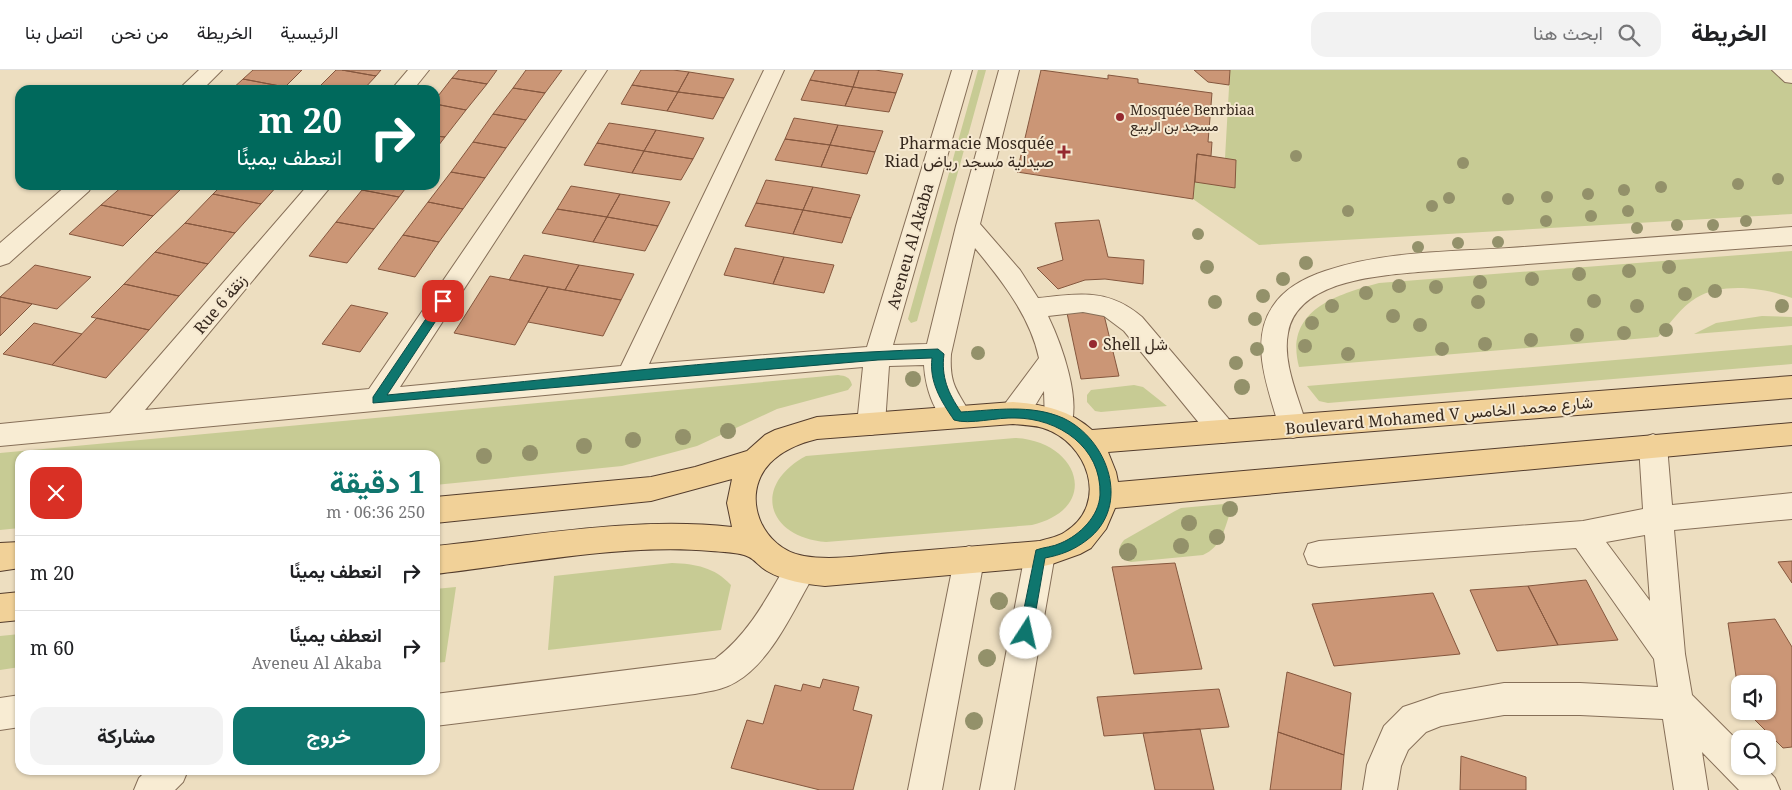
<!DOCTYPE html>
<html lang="ar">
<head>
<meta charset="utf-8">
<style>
  body { margin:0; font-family:"Noto Serif",Vazirmatn,serif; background:#f2f2f2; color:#202124; direction:rtl; height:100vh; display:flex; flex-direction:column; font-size:19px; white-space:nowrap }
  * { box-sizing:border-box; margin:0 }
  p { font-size:16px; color:#757577 }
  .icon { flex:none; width:28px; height:28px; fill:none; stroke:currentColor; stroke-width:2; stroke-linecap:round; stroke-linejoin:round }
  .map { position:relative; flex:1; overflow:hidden; direction:ltr }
  .side { position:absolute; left:15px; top:380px; width:425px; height:325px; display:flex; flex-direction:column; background:#fff; border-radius:15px; box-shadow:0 1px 4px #0004; direction:rtl }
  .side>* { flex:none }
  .banner { position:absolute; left:15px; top:15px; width:425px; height:105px; border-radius:15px; box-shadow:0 1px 4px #0004; direction:rtl; background:#00695c; color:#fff; overflow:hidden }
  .tools { position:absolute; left:1731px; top:605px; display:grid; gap:10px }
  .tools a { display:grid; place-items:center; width:45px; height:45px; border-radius:10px; background:#fff; box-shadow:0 1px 4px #0004; font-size:25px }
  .pin { position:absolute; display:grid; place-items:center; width:42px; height:42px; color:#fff; margin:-21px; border-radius:10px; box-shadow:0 2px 8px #0006 }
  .me { position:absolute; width:55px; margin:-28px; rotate:10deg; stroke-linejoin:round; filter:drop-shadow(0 0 4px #0008) }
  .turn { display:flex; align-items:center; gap:18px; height:105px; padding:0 15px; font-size:22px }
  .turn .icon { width:65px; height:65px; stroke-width:2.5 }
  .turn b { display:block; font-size:35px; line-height:42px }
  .round { display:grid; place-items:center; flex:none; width:52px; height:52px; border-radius:15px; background:#f2f2f2 }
  .summary { display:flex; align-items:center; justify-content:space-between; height:85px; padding:0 15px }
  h1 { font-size:30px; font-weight:700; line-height:38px; color:#0f766e }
  .action { display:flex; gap:10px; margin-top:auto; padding:10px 15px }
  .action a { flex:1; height:58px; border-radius:15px; background:#0f766e; color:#fff; font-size:20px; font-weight:700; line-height:58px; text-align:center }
  .action a+a { background:#f2f2f2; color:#202124 }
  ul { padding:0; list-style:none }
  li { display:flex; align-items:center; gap:15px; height:75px; padding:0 15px; border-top:1px solid #e0e0e0 }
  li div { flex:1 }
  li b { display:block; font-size:19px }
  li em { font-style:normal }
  header { display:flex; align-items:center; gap:30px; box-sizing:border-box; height:70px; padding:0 25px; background:#fff; border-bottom:1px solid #e0e0e0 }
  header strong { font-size:24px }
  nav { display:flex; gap:28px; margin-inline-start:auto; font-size:18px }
  .search { width:350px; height:45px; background:#f2f2f2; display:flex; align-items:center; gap:12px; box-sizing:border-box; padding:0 18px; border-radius:15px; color:#757577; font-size:19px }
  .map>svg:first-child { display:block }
  .green { fill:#c7cb94 }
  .building { fill:#cb9676; stroke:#85573e }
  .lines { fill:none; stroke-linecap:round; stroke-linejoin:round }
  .minor-casing { stroke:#866f58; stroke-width:2 }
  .major-casing { stroke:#543d2d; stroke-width:2 }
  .minor { fill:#f8ecd3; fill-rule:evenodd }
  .major { fill:#f1d198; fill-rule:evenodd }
  .tree { fill:#93916a }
  .route { fill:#0f766e; stroke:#0a4d48 }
  .poi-dot { fill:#95292f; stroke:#f5e8d0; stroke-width:2 }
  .labels { text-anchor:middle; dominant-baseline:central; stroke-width:4; stroke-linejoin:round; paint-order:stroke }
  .far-poi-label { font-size:14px; fill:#36281d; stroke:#f5e8d0; text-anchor:start }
  .poi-label { font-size:16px; fill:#36281d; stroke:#f5e8d0; text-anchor:end }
  .street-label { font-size:16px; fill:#36281d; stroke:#f5e8d0 }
</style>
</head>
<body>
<header>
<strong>الخريطة</strong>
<div class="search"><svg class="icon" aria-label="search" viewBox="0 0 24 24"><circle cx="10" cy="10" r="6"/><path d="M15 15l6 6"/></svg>ابحث هنا</div>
<nav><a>الرئيسية</a><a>الخريطة</a><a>من نحن</a><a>اتصل بنا</a></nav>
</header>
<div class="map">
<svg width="1792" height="720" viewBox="0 0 1792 720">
  <rect width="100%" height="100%" fill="#eddec0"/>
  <!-- green -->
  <path class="green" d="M 978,0 L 986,0 L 917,251 L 911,253 L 908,249 Z
    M 1230,0 L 1792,0 L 1792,144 L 1259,175 L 1193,129 L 1197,84 L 1225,88 Z
    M 1792,181 L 1792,228 C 1764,218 1723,212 1696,228 C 1681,237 1670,254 1658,267 L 1299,297 C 1284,240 1336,225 1379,213 Z
    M 1762,246 L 1792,247 L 1792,256 L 1694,264 L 1716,253 Z
    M 1792,275 L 1792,294 L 1328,333 L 1319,331 L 1307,316 Z
    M 838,305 C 846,306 850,307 852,315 L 848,320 L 777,339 L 697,376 L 622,396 L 435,415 L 435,385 L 20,385 L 20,458 L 0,460 L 0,383 Z
    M 1134,315 L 1143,317 L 1167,336 L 1101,342 L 1095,341 L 1087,332 L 1087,325 L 1091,320 Z
    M 1015,368 C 1079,371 1102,438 1032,455 L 826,472 C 766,467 752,415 806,386 Z
    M 1224,434 L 1229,435 L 1231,440 C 1225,457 1222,477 1203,485 L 1131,492 C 1118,489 1116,479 1124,470 L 1175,441 L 1181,438 Z
    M 672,493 C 696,494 714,497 731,515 L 721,560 L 548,580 L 554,506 Z
    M 456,517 L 445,592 L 435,593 L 435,519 Z
    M 20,564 L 20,597 L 0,600 L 0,566 Z"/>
  <!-- building -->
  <path class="building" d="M 253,0 L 302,0 L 285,17 L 243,9 Z
    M 336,0 L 342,0 L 376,6 L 363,20 L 316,20 Z
    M 342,0 L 381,0 L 376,6 Z
    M 459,0 L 497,0 L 487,14 L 452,8 Z
    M 526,0 L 562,0 L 545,23 L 513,18 Z
    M 641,0 L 673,0 L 689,2 L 678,22 L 632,15 Z
    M 815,0 L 859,0 L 853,17 L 810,10 Z
    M 859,0 L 875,0 L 903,4 L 896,23 L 853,17 Z
    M 1041,0 L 1108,9 L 1108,5 L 1138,9 L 1138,13 L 1212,23 L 1208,72 L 1212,72 L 1211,86 L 1197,84 L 1193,129 L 1017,102 Z
    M 1194,0 L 1230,0 L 1229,15 L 1208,12 Z
    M 689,2 L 734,9 L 724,28 L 678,22 Z
    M 452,8 L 487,14 L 466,40 L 435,34 L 435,30 Z
    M 243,9 L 285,17 L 282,20 L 231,20 Z
    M 810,10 L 853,17 L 845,36 L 801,30 Z
    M 632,15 L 678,22 L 667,41 L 621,34 Z
    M 853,17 L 896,23 L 889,42 L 845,36 Z
    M 513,18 L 545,23 L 526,50 L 493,44 Z
    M 678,22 L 724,28 L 713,49 L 667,41 Z
    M 435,34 L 466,40 L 445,67 L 435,66 Z
    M 493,44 L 526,50 L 506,78 L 473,72 Z
    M 794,48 L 838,55 L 830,75 L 785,69 Z
    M 609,53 L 656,60 L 644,81 L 597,73 Z
    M 838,55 L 883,61 L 875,82 L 830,75 Z
    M 656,60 L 704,68 L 693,89 L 644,81 Z
    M 435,66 L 445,67 L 435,80 Z
    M 785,69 L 830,75 L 821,97 L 775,90 Z
    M 473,72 L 506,78 L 485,108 L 451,102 Z
    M 597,73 L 644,81 L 632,103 L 584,95 Z
    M 830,75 L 875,82 L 867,104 L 821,97 Z
    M 644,81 L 693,89 L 681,110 L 632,103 Z
    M 1197,84 L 1236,90 L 1235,118 L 1195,112 Z
    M 451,102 L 485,108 L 463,139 L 428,132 Z
    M 766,110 L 813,117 L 803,140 L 756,133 Z
    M 124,115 L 168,115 L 182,118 L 153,146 L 101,135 Z
    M 222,115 L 278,115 L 261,134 L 213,124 Z
    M 366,115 L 408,115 L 399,127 L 362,120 Z
    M 571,116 L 620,124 L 607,147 L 557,139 Z
    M 813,117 L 860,125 L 851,148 L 803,140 Z
    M 362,120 L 399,127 L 374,159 L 336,152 Z
    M 213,124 L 261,134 L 235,163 L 185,153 Z
    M 620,124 L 670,132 L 658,156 L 607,147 Z
    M 428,132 L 463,139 L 439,172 L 403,165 Z
    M 756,133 L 803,140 L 793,164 L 745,156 Z
    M 101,135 L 153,146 L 123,176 L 69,164 Z
    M 557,139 L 607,147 L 593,172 L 542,163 Z
    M 803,140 L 851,148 L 842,173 L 793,164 Z
    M 607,147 L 658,156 L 645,181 L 593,172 Z
    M 1099,150 L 1108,187 L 1144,190 L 1143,214 L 1105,209 L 1085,210 L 1058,219 L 1037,198 L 1063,190 L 1055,153 Z
    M 336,152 L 374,159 L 347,193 L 309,186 Z
    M 185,153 L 235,163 L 208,194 L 155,182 Z
    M 403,165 L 439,172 L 415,207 L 378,199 Z
    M 735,178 L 784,187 L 773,214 L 724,205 Z
    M 155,182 L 208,194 L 179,226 L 124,214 Z
    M 524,185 L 579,195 L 565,220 L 509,210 Z
    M 784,187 L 834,195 L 824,223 L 773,214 Z
    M 35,195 L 91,207 L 57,239 L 0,227 Z
    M 579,195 L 634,204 L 621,230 L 565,220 Z
    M 490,206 L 548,217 L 515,275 L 454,263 Z
    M 124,214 L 179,226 L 149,260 L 91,247 Z
    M 548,217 L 565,220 L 621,230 L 603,266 L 528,252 Z
    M 0,227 L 32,234 L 0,266 Z
    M 351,235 L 388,243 L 360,282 L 322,274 Z
    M 1103,241 L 1119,306 L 1081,309 L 1067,243 Z
    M 97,248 L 149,260 L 106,308 L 52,295 Z
    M 34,253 L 82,264 L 52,295 L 3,284 Z
    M 1792,491 L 1792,513 L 1778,492 Z
    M 1175,493 L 1202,599 L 1134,604 L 1112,497 Z
    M 1586,510 L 1618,570 L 1558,575 L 1528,516 Z
    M 1528,516 L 1558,575 L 1497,581 L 1470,520 Z
    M 1433,523 L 1460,584 L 1334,596 L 1312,534 Z
    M 1775,549 L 1792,577 L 1792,677 L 1783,678 L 1746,641 L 1768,641 L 1768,614 L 1740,614 L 1740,633 L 1728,553 Z
    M 1287,602 L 1351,623 L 1344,685 L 1278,662 Z
    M 823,609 L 859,617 L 853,640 L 872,645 L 853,720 L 820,720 L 731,698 L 747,650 L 763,654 L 775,615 L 801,621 L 803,614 L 820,618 Z
    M 1219,619 L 1229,657 L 1104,666 L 1097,627 Z
    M 1200,659 L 1214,720 L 1155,720 L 1143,663 Z
    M 1278,662 L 1344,685 L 1341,720 L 1270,720 Z
    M 1461,686 L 1526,707 L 1526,720 L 1460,720 Z"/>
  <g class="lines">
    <!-- minor casing -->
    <g class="minor-casing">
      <path id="minor" d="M 199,0 L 222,0 L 202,20 L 178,20 Z
        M 408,0 L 429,0 L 413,20 L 391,20 Z
        M 587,0 L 607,0 L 400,317 L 621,296 L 764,0 L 784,0 L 649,294 L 867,277 L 952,0 L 972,0 L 893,275 L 927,274 L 956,156 L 999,0 L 1019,0 L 980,154 L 1020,200 L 1038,228 C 1080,224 1108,218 1142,247 L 1233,354 L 1237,362 L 1233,370 L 1223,373 L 1213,370 L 1124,261 L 1104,246 L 1083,242 L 1048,246 C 1061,273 1083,332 1069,360 L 1059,363 L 1049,360 L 1045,352 L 1044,321 C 1033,337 1027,358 1004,351 L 1000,343 L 1004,335 L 1039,288 C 1030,246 1002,211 975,178 L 951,284 C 949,316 958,321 972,347 L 968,355 C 938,365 925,318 924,295 L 889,296 L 885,354 L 881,362 L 871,365 L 861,362 L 857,354 L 863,297 L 630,317 L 0,376 L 0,354 L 110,343 L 308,115 L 332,115 L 145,340 L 369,319 Z
        M 1772,0 L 1792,0 L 1792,13 L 1785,12 Z
        M 67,115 L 92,115 L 89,121 L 9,193 L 0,196 L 0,173 Z
        M 1792,157 L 1792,175 L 1418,202 C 1376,206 1297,211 1288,263 C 1282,293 1299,328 1307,357 L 1303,365 L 1293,368 L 1283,365 L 1279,357 C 1269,320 1248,272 1273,236 C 1285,218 1304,208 1325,201 C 1383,181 1448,182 1509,178 C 1603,171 1698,164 1792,157 Z
        M 1653,364 L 1663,368 L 1667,376 L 1672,435 L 1792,423 L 1792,449 L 1674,460 L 1685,584 L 1692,625 L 1740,673 L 1740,696 L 1764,696 L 1775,708 L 1780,720 L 1739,720 L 1702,682 L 1708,720 L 1674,720 L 1663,649 L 1580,645 L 1504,645 L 1441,656 L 1426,662 L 1408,680 L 1401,696 L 1397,720 L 1363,720 L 1367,695 L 1384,656 L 1403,637 L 1415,633 L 1441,624 L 1504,613 L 1580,613 L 1658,617 L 1654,589 L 1576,478 L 1319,497 L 1308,494 L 1304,484 L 1308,474 L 1319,471 L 1583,451 L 1643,439 L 1639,376 L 1643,368 ZM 1645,465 L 1650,531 L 1606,472 Z
        M 1040,471 L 1051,474 L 1055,484 L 1014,720 L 980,720 L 1025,484 L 1029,474 Z
        M 969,476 L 980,480 L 984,490 L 942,720 L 908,720 L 954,490 L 958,480 Z
        M 800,486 L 811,490 L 815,500 L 811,510 C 791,545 771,591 736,612 C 723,620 709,621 695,624 L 435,656 L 435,624 L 715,589 C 749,564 768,526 789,490 Z
        M 20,625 L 20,657 L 0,660 L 0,628 Z
        M 147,700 L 188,700 L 183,712 L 175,720 L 134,720 L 139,708 Z"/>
    </g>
    <!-- major casing -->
    <g class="major-casing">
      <path id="major" d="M 1792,306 L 1792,328 L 1108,382 L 1116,402 L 1118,412 L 1792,353 L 1792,375 L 1115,438 L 1106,459 L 1091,478 L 1080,484 L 1052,494 L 1040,497 L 825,516 C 805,514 784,511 767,501 C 760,497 755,490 749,487 C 739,482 722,482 711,481 C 625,473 522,494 435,504 L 435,476 C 533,466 634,446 732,457 L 727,433 L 732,409 L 651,431 L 435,453 L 435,427 L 651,407 L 695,397 L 747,381 L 765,365 L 775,360 L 817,347 L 1013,332 C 1042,334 1070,340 1092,360 ZM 1013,354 C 1023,355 1034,355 1043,358 C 1088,372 1110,434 1065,462 C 1058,467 1049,468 1040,471 C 991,475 941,479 892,483 C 863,485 833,491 804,486 C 762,479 739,426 770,393 C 783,380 800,373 817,369 Z
        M 20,472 L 20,498 L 0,501 L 0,473 Z
        M 20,522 L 20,550 L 0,552 L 0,524 Z"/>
    </g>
    <!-- minor -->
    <use href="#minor" class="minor"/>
    <!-- major -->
    <use href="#major" class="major"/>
  </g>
  <!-- trees -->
  <g class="tree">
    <circle cx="1296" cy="86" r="6"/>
    <circle cx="1463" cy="93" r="6"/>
    <circle cx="1778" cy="109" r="6"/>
    <circle cx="1738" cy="114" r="6"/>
    <circle cx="1661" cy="117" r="6"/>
    <circle cx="1624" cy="120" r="6"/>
    <circle cx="1588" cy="124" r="6"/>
    <circle cx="1547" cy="127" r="6"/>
    <circle cx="1449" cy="128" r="6"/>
    <circle cx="1508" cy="129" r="6"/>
    <circle cx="1432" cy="136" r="6"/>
    <circle cx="1348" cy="141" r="6"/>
    <circle cx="1628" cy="141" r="6"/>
    <circle cx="1591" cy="146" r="6"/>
    <circle cx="1546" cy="151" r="6"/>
    <circle cx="1746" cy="151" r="6"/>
    <circle cx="1677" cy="155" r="6"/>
    <circle cx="1713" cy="155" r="6"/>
    <circle cx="1637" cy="158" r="6"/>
    <circle cx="1198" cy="164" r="6"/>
    <circle cx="1498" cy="172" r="6"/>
    <circle cx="1458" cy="173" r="6"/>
    <circle cx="1418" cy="177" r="6"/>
    <circle cx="1306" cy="193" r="7"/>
    <circle cx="1207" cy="197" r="7"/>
    <circle cx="1669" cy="197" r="7"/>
    <circle cx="1629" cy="201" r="7"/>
    <circle cx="1579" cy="204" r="7"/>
    <circle cx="1283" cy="209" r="7"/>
    <circle cx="1532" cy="209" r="7"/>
    <circle cx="1480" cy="212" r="7"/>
    <circle cx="1399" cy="216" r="7"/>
    <circle cx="1436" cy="217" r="7"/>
    <circle cx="1715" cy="221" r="7"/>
    <circle cx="1366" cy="223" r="7"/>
    <circle cx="1685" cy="224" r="7"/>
    <circle cx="1263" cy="226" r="7"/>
    <circle cx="1594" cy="231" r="7"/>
    <circle cx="1215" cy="232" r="7"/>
    <circle cx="1478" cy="232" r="7"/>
    <circle cx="1332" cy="236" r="7"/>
    <circle cx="1637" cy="236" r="7"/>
    <circle cx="1782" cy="236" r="7"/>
    <circle cx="1393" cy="246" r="7"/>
    <circle cx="1255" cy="249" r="7"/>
    <circle cx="1312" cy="253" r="7"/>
    <circle cx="1420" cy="255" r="7"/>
    <circle cx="1666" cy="260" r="7"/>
    <circle cx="1624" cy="263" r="7"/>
    <circle cx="1577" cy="265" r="7"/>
    <circle cx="1531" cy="270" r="7"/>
    <circle cx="1485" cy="274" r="7"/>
    <circle cx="1305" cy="276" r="7"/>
    <circle cx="1257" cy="279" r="7"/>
    <circle cx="1442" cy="279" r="7"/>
    <circle cx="978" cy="283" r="7"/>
    <circle cx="1348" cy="284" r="7"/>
    <circle cx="1236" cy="293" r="7"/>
    <circle cx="913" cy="309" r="8"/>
    <circle cx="1242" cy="317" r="8"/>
    <circle cx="728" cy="361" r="8"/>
    <circle cx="683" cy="367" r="8"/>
    <circle cx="633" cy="370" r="8"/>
    <circle cx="584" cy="376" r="8"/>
    <circle cx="530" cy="383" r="8"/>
    <circle cx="484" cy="386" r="8"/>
    <circle cx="1230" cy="439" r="8"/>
    <circle cx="1189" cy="453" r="8"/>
    <circle cx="1217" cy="467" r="8"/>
    <circle cx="1181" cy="476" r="8"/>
    <circle cx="1128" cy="482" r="9"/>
    <circle cx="999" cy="531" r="9"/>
    <circle cx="987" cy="588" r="9"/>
    <circle cx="974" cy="651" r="9"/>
  </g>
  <!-- route -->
  <path class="route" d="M 443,227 L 447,228 L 447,234 L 387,325 C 570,308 754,285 938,279 L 944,284 C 941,307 948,323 961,342 C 995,340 1031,334 1063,348 C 1108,369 1132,436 1087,470 C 1074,480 1061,485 1045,488 L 1032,563 L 1030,567 L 1026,569 L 1021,567 L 1019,563 L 1036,480 C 1044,477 1053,477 1061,473 C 1080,465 1099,446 1100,425 C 1102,377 1058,348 1015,348 C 998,347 969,355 954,350 C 941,331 929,312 932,288 L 878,290 L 373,333 L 373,327 L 440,228 Z"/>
  <!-- markers -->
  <g class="poi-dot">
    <circle cx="1120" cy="47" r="5"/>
    <path d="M1061.5 74.5h5v5h5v5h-5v5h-5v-5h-5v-5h5z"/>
    <circle cx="1093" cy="274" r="5"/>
  </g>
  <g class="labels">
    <!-- far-poi labels -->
    <g class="far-poi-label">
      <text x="1130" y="39">Mosquée Benrbiaa<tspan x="1130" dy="16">مسجد بن الربيع</tspan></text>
    </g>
    <!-- poi labels -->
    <g class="poi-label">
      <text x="1054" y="73">Pharmacie Mosquée<tspan x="1054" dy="18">Riad صيدلية مسجد رياض</tspan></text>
      <text x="1103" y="274" text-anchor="start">Shell شل</text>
    </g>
    <!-- street labels -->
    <g class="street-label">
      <text transform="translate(910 176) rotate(-74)">Aveneu Al Akaba</text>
      <text transform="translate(220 234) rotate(-50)">Rue 6 زنقة</text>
      <text transform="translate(1439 345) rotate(-5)">Boulevard Mohamed V شارع محمد الخامس</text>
    </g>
  </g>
</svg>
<div class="tools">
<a><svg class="icon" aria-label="sound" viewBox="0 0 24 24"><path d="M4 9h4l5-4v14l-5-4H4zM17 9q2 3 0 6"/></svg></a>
<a><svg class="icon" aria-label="search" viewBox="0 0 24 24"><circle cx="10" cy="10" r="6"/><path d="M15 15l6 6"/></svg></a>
</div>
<div class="pin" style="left:443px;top:231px;background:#d93025"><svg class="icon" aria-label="arrive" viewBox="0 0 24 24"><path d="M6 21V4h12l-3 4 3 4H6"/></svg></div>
<svg class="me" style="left:1026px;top:563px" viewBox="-20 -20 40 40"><circle r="19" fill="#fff"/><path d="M0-13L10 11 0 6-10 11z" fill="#0f766e"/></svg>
<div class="banner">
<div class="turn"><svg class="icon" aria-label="right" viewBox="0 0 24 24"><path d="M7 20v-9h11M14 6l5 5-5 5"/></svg><div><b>20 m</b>انعطف يمينًا</div></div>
</div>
<section class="side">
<div class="summary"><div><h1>1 دقيقة</h1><p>250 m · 06:36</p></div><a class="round" style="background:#d93025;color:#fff"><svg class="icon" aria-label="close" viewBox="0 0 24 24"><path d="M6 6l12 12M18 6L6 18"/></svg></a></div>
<ul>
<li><svg class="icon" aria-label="right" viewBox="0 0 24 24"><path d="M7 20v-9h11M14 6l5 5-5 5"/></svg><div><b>انعطف يمينًا</b></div><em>20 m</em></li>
<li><svg class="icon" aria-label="right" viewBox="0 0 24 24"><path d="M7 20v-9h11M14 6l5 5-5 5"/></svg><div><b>انعطف يمينًا</b><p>Aveneu Al Akaba</p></div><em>60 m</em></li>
</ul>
<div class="action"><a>خروج</a><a>مشاركة</a></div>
</section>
</div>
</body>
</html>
